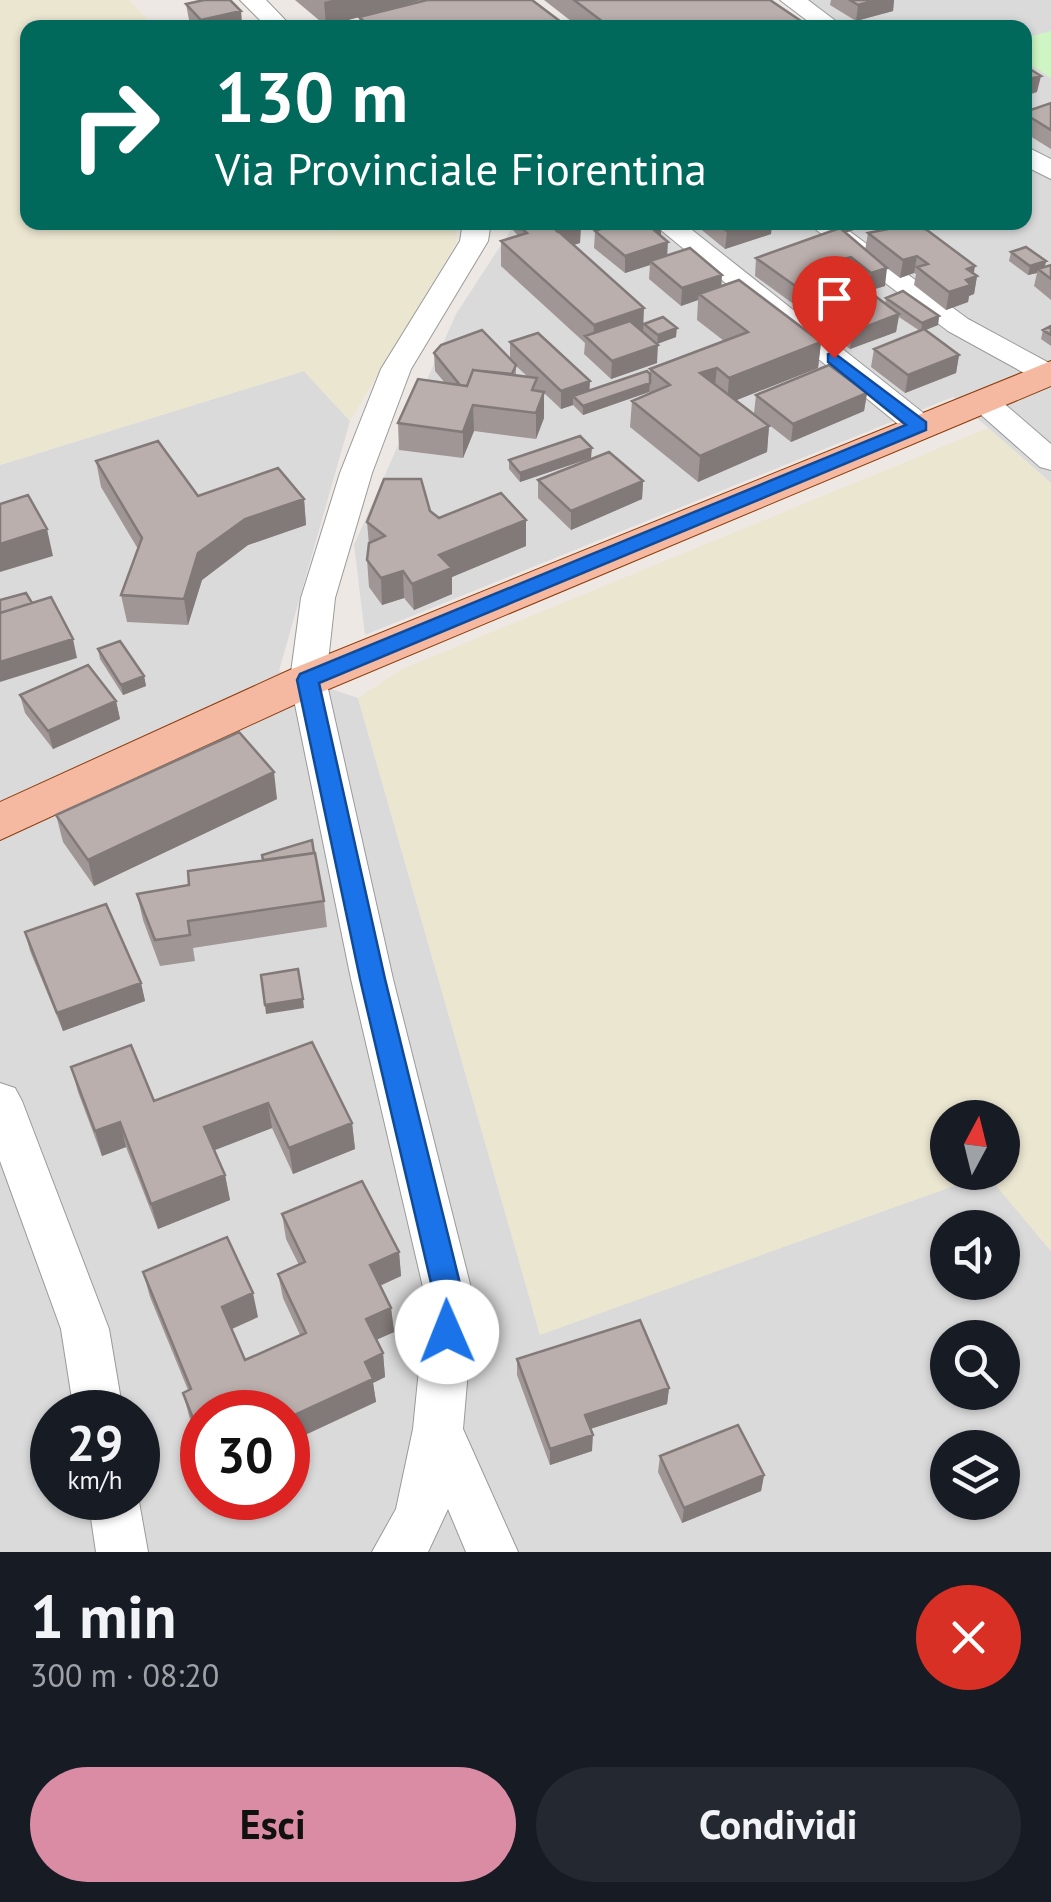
<!DOCTYPE html>
<html lang="it">
<head>
<meta charset="utf-8">
<style>
  body { margin:0; font-family:"PT Sans",sans-serif; background:#242831; color:#f1f3f6; height:100vh; display:flex; flex-direction:column; font-size:38px; white-space:nowrap }
  * { box-sizing:border-box; margin:0 }
  p { font-size:32px; color:#9ea1a6 }
  .icon { flex:none; width:55px; height:55px; fill:none; stroke:currentColor; stroke-width:2; stroke-linecap:round; stroke-linejoin:round }
  .map { position:relative; height:1552px; overflow:hidden }
  .drawer { display:flex; flex-direction:column; background:#171b24; flex:1 }
  .drawer>* { flex:none }
  .hud { position:absolute; left:20px; top:20px; width:1012px; height:210px; border-radius:20px; box-shadow:0 2px 8px #0004; background:#00695c; color:#fff; overflow:hidden }
  .needle { width:65px; rotate:7deg }
  .controls { position:absolute; left:930px; top:1100px; display:grid; gap:20px }
  .controls a { display:grid; place-items:center; width:90px; height:90px; border-radius:50%; background:#171b24; box-shadow:0 2px 8px #0004; font-size:50px }
  .speed { position:absolute; left:30px; top:1390px; display:flex; gap:20px; font-size:50px; font-weight:700; text-align:center }
  .speed>* { display:grid; place-content:center; width:130px; height:130px; border-radius:50%; background:#171b24; box-shadow:0 2px 8px #0004; line-height:1 }
  .speed small { font-size:25px; font-weight:400 }
  .speed .limit { border:15px solid #d22; background:#fff; color:#111 }
  .pin { position:absolute; display:grid; place-items:center; width:85px; height:85px; color:#fff; margin:-102px -42px; border-radius:50% 50% 50% 0; rotate:-45deg; box-shadow:0 0 10px #0007 }
  .pin .icon { rotate:45deg }
  .me { position:absolute; width:110px; margin:-55px; rotate:359deg; stroke-linejoin:round; filter:drop-shadow(0 0 8px #0008) }
  .turn { display:flex; align-items:center; gap:35px; height:210px; padding:0 30px; font-size:45px }
  .turn .icon { width:130px; height:130px; stroke-width:2.5 }
  .turn b { display:block; font-size:70px; line-height:85px }
  .round { display:grid; place-items:center; flex:none; width:105px; height:105px; border-radius:52px; background:#242831 }
  .head { display:flex; align-items:center; justify-content:space-between; height:170px; padding:0 30px }
  h1 { font-size:60px; font-weight:600; line-height:75px }
  .button { display:flex; gap:20px; margin-top:auto; padding:20px 30px }
  .button a { flex:1; height:115px; border-radius:60px; background:#da8ca4; color:#111; font-size:40px; font-weight:600; line-height:115px; text-align:center }
  .button a+a { background:#242831; color:#f1f3f6 }
  .map>svg:first-child { display:block }
  .residential { fill:#dbdadb; fill-rule:evenodd }
  .farmland { fill:#ebe6d0; fill-rule:evenodd }
  .park { fill:#cef5c3 }
  .lines { fill:none; stroke-linecap:round; stroke-linejoin:round }
  .minor-casing { stroke:#9a9a9a; stroke-width:2 }
  .major-casing { stroke:#8d3c0a; stroke-width:2 }
  .minor { fill:#fff; fill-rule:evenodd }
  .major { fill:#f5b9a1; fill-rule:evenodd }
  .wall { fill:#a09695; fill-rule:evenodd }
  .shaded-wall { fill:#827a79 }
  .building { fill:#baafad; stroke:#827a79; stroke-width:2.5 }
  .route { fill:#1a73e8; stroke:#114b97; stroke-width:2.5 }
</style>
</head>
<body>
<div class="map">
<svg width="1051" height="1552" viewBox="0 0 1051 1552">
  <rect width="100%" height="100%" fill="#eee8e4"/>
  <!-- residential -->
  <path class="residential" d="M 804,0 L 1051,0 L 1051,483 L 953,397 L 365,635 L 354,545 L 456,314 L 514,225 L 1025,222 L 1025,28 L 846,27 Z
    M 304,371 L 350,421 L 279,671 L 358,698 L 540,1334 L 987,1174 L 1051,1251 L 1051,1552 L 0,1552 L 0,465 ZM 948,1228 L 1002,1228 L 1002,1282 L 948,1282 ZM 948,1338 L 1002,1338 L 1002,1392 L 948,1392 ZM 52,1412 L 138,1412 L 138,1498 L 52,1498 ZM 202,1412 L 288,1412 L 288,1498 L 202,1498 ZM 948,1448 L 1002,1448 L 1002,1502 L 948,1502 Z"/>
  <!-- farmland -->
  <path class="farmland" d="M 0,0 L 129,0 L 155,27 L 28,28 L 28,222 L 326,222 L 333,231 L 355,223 L 456,223 L 457,242 L 350,421 L 304,371 L 0,465 Z
    M 988,428 L 1051,483 L 1051,1251 L 986,1174 L 540,1335 L 358,698 L 402,669 ZM 948,1118 L 1002,1118 L 1002,1172 L 948,1172 Z"/>
  <!-- park -->
  <path class="park" d="M 1051,31 L 1051,78 L 1025,61 L 1025,38 Z"/>
  <g class="lines">
    <!-- minor casing -->
    <g class="minor-casing">
      <path id="minor" d="M 240,0 L 266,0 L 293,28 L 268,28 Z
        M 780,0 L 808,0 L 845,28 L 817,28 Z
        M 1025,146 L 1051,159 L 1051,179 L 1025,166 Z
        M 463,222 L 491,222 L 488,241 L 411,369 L 372,473 L 335,598 L 326,680 L 393,979 L 474,1300 L 463,1429 L 518,1552 L 466,1552 L 448,1509 L 428,1552 L 372,1552 L 396,1509 L 413,1429 L 426,1300 L 351,979 L 290,680 L 301,598 L 340,473 L 381,369 L 460,241 Z
        M 651,222 L 682,222 L 931,419 L 936,426 L 931,433 L 909,433 Z
        M 806,222 L 837,222 L 968,319 L 1051,364 L 1051,381 L 1035,379 L 948,331 Z
        M 982,391 L 993,394 L 1051,444 L 1051,470 L 1040,467 L 971,406 L 967,400 L 971,394 Z
        M 0,1083 L 15,1088 L 22,1101 L 109,1329 L 123,1412 L 74,1412 L 61,1329 L 0,1161 Z
        M 138,1496 L 148,1552 L 96,1552 L 88,1498 Z"/>
    </g>
    <!-- major casing -->
    <g class="major-casing">
      <path id="major" d="M 1051,361 L 1051,386 L 324,691 L 0,840 L 0,802 L 292,669 Z"/>
    </g>
    <!-- minor -->
    <use href="#minor" class="minor"/>
    <!-- major -->
    <use href="#major" class="major"/>
  </g>
  <!-- wall -->
  <path class="wall" d="M 295,0 L 532,0 L 569,28 L 360,28 L 359,17 L 420,2 L 418,1 L 326,26 Z
    M 544,0 L 770,0 L 807,25 L 807,28 L 580,28 Z
    M 831,0 L 894,0 L 893,11 L 856,21 L 830,5 Z
    M 186,4 L 241,11 L 242,27 L 195,28 L 189,20 Z
    M 1051,103 L 1051,149 L 1025,133 L 1025,112 Z
    M 513,222 L 581,222 L 580,243 L 573,245 L 644,324 L 676,337 L 657,344 L 657,363 L 611,379 L 584,354 L 585,343 L 501,266 L 501,241 L 518,236 L 513,230 Z
    M 692,222 L 772,222 L 771,234 L 725,249 Z
    M 830,222 L 866,222 L 866,226 L 845,233 L 865,250 L 868,233 L 973,273 L 977,276 L 974,294 L 969,296 L 968,302 L 946,310 L 914,285 L 916,274 L 914,273 L 900,278 L 874,258 L 885,286 L 868,291 L 885,304 L 886,298 L 939,316 L 938,325 L 925,330 L 959,355 L 956,373 L 905,393 L 871,367 L 874,349 L 920,331 L 899,317 L 896,332 L 850,349 L 814,321 L 817,304 L 867,290 L 848,275 L 846,275 L 845,282 L 792,303 L 755,276 L 756,258 L 838,229 Z
    M 964,222 L 996,222 L 975,230 Z
    M 595,231 L 661,236 L 667,256 L 821,342 L 818,368 L 736,400 L 769,426 L 767,452 L 698,482 L 630,427 L 632,401 L 649,394 L 649,392 L 583,415 L 573,405 L 561,409 L 544,393 L 544,418 L 536,439 L 474,431 L 463,458 L 399,450 L 398,423 L 445,383 L 435,371 L 434,353 L 510,359 L 510,342 L 590,390 L 650,374 L 650,369 L 724,341 L 697,320 L 698,300 L 681,306 L 649,279 L 650,265 L 625,273 L 594,248 ZM 516,366 L 527,376 L 516,375 Z
    M 1011,252 L 1046,261 L 1045,266 L 1051,265 L 1051,300 L 1034,286 L 1037,273 L 1028,275 L 1009,261 Z
    M 1051,326 L 1051,346 L 1041,339 L 1043,330 Z
    M 867,393 L 864,411 L 791,442 L 754,413 L 756,395 Z
    M 591,458 L 520,482 L 509,469 L 509,460 Z
    M 96,461 L 198,496 L 304,499 L 306,525 L 248,545 L 202,580 L 188,625 L 127,622 L 121,595 L 138,549 L 101,487 Z
    M 538,480 L 643,481 L 642,499 L 571,530 L 538,498 Z
    M 430,511 L 439,518 L 526,546 L 452,577 L 452,594 L 414,610 L 404,598 L 382,605 L 369,587 L 367,560 L 369,545 L 367,522 Z
    M 98,649 L 144,676 L 146,686 L 123,695 L 100,659 Z
    M 20,695 L 116,701 L 120,719 L 53,749 L 25,713 Z
    M 277,799 L 94,886 L 63,842 L 56,815 Z
    M 137,894 L 324,901 L 327,927 L 193,948 L 195,961 L 160,966 L 143,920 Z
    M 25,932 L 141,983 L 145,1001 L 63,1031 L 30,951 Z
    M 312,1042 L 352,1123 L 355,1149 L 293,1174 L 272,1128 L 214,1150 L 225,1175 L 230,1200 L 158,1229 L 126,1147 L 102,1156 L 78,1092 L 71,1067 L 154,1101 Z
    M 282,1214 L 399,1252 L 401,1276 L 380,1286 L 391,1308 L 394,1332 L 376,1340 L 383,1353 L 385,1377 L 373,1383 L 376,1402 L 202,1412 L 202,1449 L 189,1416 L 183,1393 L 188,1390 L 150,1297 L 143,1272 L 258,1317 L 232,1329 L 245,1360 L 300,1335 L 283,1298 L 278,1274 L 299,1265 L 286,1239 Z
    M 517,1359 L 669,1388 L 667,1404 L 590,1429 L 592,1451 L 550,1465 L 517,1375 Z
    M 660,1456 L 764,1475 L 761,1491 L 682,1523 L 658,1472 Z"/>
  <!-- shaded-wall -->
  <path class="shaded-wall" d="M 332,0 L 418,0 L 418,1 L 326,26 L 324,2 Z
    M 876,0 L 894,0 L 893,11 L 856,21 L 858,5 Z
    M 241,11 L 242,27 L 202,28 L 201,20 Z
    M 1041,76 L 1037,92 L 1025,96 L 1025,80 Z
    M 1031,194 L 1027,212 L 1025,212 L 1025,196 Z
    M 571,222 L 581,222 L 580,243 L 557,250 L 558,232 Z
    M 755,222 L 772,222 L 771,234 L 725,249 L 727,231 Z
    M 845,222 L 866,222 L 866,226 L 844,233 Z
    M 976,222 L 996,222 L 975,230 Z
    M 661,227 L 661,244 L 668,242 L 667,259 L 650,261 L 650,265 L 625,273 L 625,256 L 654,230 Z
    M 917,256 L 914,273 L 900,278 L 903,260 Z
    M 851,257 L 848,275 L 846,275 L 845,282 L 792,303 L 794,285 L 840,260 Z
    M 1046,261 L 1044,270 L 1038,269 L 1037,273 L 1028,275 L 1030,266 Z
    M 975,266 L 973,278 L 977,276 L 974,294 L 969,296 L 968,302 L 946,310 L 949,292 L 967,269 Z
    M 887,268 L 885,286 L 868,291 L 871,273 Z
    M 722,275 L 721,293 L 699,294 L 698,300 L 681,306 L 682,288 Z
    M 644,308 L 643,333 L 593,344 L 594,325 Z
    M 899,314 L 896,332 L 850,349 L 852,332 Z
    M 939,316 L 938,325 L 921,332 L 922,323 Z
    M 677,328 L 676,337 L 657,344 L 658,335 Z
    M 821,342 L 818,368 L 727,404 L 729,378 Z
    M 658,345 L 657,363 L 611,379 L 612,361 Z
    M 959,355 L 956,373 L 905,393 L 908,375 Z
    M 717,368 L 714,394 L 700,373 Z
    M 590,381 L 589,399 L 573,396 L 573,405 L 561,409 L 561,391 Z
    M 650,383 L 649,392 L 583,415 L 583,406 Z
    M 544,392 L 544,418 L 536,439 L 536,413 Z
    M 867,393 L 864,411 L 791,442 L 793,424 Z
    M 473,405 L 474,431 L 463,458 L 463,432 Z
    M 769,426 L 767,452 L 698,482 L 700,456 Z
    M 592,448 L 591,458 L 520,482 L 520,473 Z
    M 643,481 L 642,499 L 571,530 L 571,511 Z
    M 304,499 L 306,525 L 248,545 L 202,580 L 188,625 L 184,599 L 198,553 L 245,519 Z
    M 526,520 L 526,546 L 452,577 L 452,594 L 414,610 L 412,584 L 439,555 Z
    M 47,529 L 53,556 L 0,572 L 0,544 Z
    M 403,571 L 404,598 L 382,605 L 381,578 Z
    M 73,639 L 77,658 L 0,682 L 0,662 Z
    M 144,676 L 146,686 L 123,695 L 121,685 Z
    M 116,701 L 120,719 L 53,749 L 48,731 Z
    M 274,772 L 277,799 L 94,886 L 88,860 Z
    M 141,983 L 145,1001 L 63,1031 L 57,1013 Z
    M 303,999 L 304,1008 L 266,1014 L 265,1005 Z
    M 268,1103 L 272,1128 L 210,1152 L 204,1127 Z
    M 120,1122 L 126,1147 L 102,1156 L 95,1131 Z
    M 352,1123 L 355,1149 L 293,1174 L 289,1148 Z
    M 225,1175 L 230,1200 L 158,1229 L 151,1204 Z
    M 399,1252 L 401,1276 L 372,1289 L 370,1265 Z
    M 253,1293 L 258,1317 L 227,1331 L 222,1307 Z
    M 391,1308 L 394,1332 L 369,1343 L 366,1319 Z
    M 383,1353 L 385,1377 L 373,1383 L 376,1402 L 288,1443 L 288,1418 L 365,1362 Z
    M 669,1388 L 667,1404 L 584,1431 L 585,1415 Z
    M 593,1435 L 592,1451 L 550,1465 L 550,1449 Z
    M 764,1475 L 761,1491 L 682,1523 L 684,1508 Z"/>
  <!-- building -->
  <path class="building" d="M 204,0 L 230,0 L 241,11 L 201,20 L 186,4 Z
    M 427,0 L 532,0 L 569,28 L 371,28 L 359,17 Z
    M 574,0 L 770,0 L 807,25 L 797,28 L 611,28 Z
    M 850,0 L 876,0 L 858,5 Z
    M 1025,66 L 1041,76 L 1025,80 Z
    M 1051,103 L 1051,130 L 1025,114 L 1025,112 Z
    M 514,222 L 532,222 L 532,223 L 519,226 L 519,228 Z
    M 532,222 L 548,222 L 644,308 L 594,325 L 501,241 L 527,233 L 519,226 Z
    M 548,222 L 577,222 L 580,225 L 558,232 Z
    M 620,222 L 655,222 L 661,227 L 654,230 L 668,242 L 625,256 L 595,231 Z
    M 715,222 L 755,222 L 727,231 Z
    M 913,224 L 927,230 L 975,266 L 967,269 L 977,276 L 966,280 L 971,285 L 949,292 L 917,267 L 928,264 L 917,256 L 903,260 L 868,233 Z
    M 840,228 L 887,268 L 871,273 L 851,257 L 840,260 L 848,265 L 794,285 L 756,258 Z
    M 1026,247 L 1046,261 L 1030,266 L 1011,252 Z
    M 690,248 L 722,275 L 682,288 L 650,261 Z
    M 1051,265 L 1051,279 L 1038,269 Z
    M 739,280 L 821,342 L 729,378 L 717,368 L 700,373 L 769,426 L 700,456 L 632,401 L 670,385 L 650,369 L 748,332 L 699,294 Z
    M 863,287 L 899,314 L 852,332 L 817,304 Z
    M 903,291 L 939,316 L 922,323 L 886,298 Z
    M 663,317 L 677,328 L 658,335 L 644,324 Z
    M 630,321 L 658,345 L 612,361 L 585,336 Z
    M 1051,326 L 1051,335 L 1043,330 Z
    M 924,329 L 959,355 L 908,375 L 874,349 Z
    M 482,330 L 516,365 L 512,374 L 473,370 L 467,386 L 460,385 L 434,353 L 441,345 Z
    M 538,333 L 590,381 L 561,391 L 510,342 Z
    M 829,365 L 867,393 L 793,424 L 756,395 Z
    M 473,370 L 537,378 L 532,390 L 544,392 L 536,413 L 473,405 L 463,432 L 398,423 L 418,379 L 467,386 Z
    M 647,371 L 650,374 L 650,383 L 583,406 L 573,396 Z
    M 580,436 L 592,448 L 520,473 L 509,460 Z
    M 158,441 L 198,496 L 278,468 L 304,499 L 245,519 L 198,553 L 184,599 L 121,595 L 142,538 L 96,461 Z
    M 609,452 L 643,481 L 571,511 L 538,480 Z
    M 384,479 L 421,479 L 430,511 L 439,518 L 501,493 L 526,520 L 439,555 L 452,568 L 412,584 L 403,571 L 381,578 L 367,560 L 369,543 L 385,536 L 367,522 Z
    M 28,495 L 47,529 L 0,544 L 0,504 Z
    M 26,593 L 32,603 L 0,613 L 0,600 Z
    M 51,597 L 73,639 L 0,662 L 0,613 Z
    M 120,641 L 144,676 L 121,685 L 98,649 Z
    M 88,665 L 116,701 L 48,731 L 20,695 Z
    M 239,732 L 274,772 L 88,860 L 56,815 Z
    M 312,840 L 314,853 L 263,860 L 262,855 Z
    M 315,853 L 324,901 L 188,921 L 190,935 L 155,940 L 137,894 L 189,885 L 188,871 Z
    M 106,904 L 141,983 L 57,1013 L 25,932 Z
    M 298,969 L 303,999 L 265,1005 L 261,975 Z
    M 312,1042 L 352,1123 L 289,1148 L 268,1103 L 204,1127 L 225,1175 L 151,1204 L 120,1122 L 95,1131 L 71,1067 L 131,1045 L 154,1101 Z
    M 362,1181 L 399,1252 L 370,1265 L 391,1308 L 366,1319 L 383,1353 L 365,1362 L 373,1379 L 288,1418 L 288,1412 L 202,1412 L 202,1441 L 183,1393 L 191,1389 L 143,1272 L 227,1237 L 253,1293 L 222,1307 L 245,1360 L 306,1333 L 278,1274 L 305,1262 L 282,1214 Z
    M 640,1320 L 669,1388 L 585,1415 L 593,1435 L 550,1449 L 517,1359 Z
    M 738,1425 L 764,1475 L 684,1508 L 660,1456 Z"/>
  <!-- route -->
  <path class="route" d="M 834,353 L 926,422 L 926,430 L 319,683 L 385,979 L 464,1300 L 457,1341 L 447,1345 L 437,1341 L 432,1332 L 435,1300 L 360,979 L 297,680 L 300,674 L 906,425 L 828,362 L 828,354 Z"/>
</svg>
<div class="controls">
<a><svg class="needle" viewBox="-14 -14 28 28"><path d="M0-13l5 13h-10z" fill="#e53935"/><path d="M0 13l5-13h-10z" fill="#9ea1a6"/></svg></a>
<a><svg class="icon" aria-label="sound" viewBox="0 0 24 24"><path d="M4 9h4l5-4v14l-5-4H4zM17 9q2 3 0 6"/></svg></a>
<a><svg class="icon" aria-label="search" viewBox="0 0 24 24"><circle cx="10" cy="10" r="6"/><path d="M15 15l6 6"/></svg></a>
<a><svg class="icon" aria-label="layers" viewBox="0 0 24 24"><path d="M12 4l9 5-9 5-9-5zM3 14l9 5 9-5"/></svg></a>
</div>
<div class="speed"><div>29<small>km/h</small></div><div class="limit">30</div></div>
<div class="pin" style="left:834px;top:358px;background:#d93025"><svg class="icon" aria-label="arrive" viewBox="0 0 24 24"><path d="M6 21V4h12l-3 4 3 4H6"/></svg></div>
<svg class="me" style="left:447px;top:1332px" viewBox="-20 -20 40 40"><circle r="19" fill="#fff"/><path d="M0-13L10 11 0 6-10 11z" fill="#1a73e8"/></svg>
<div class="hud">
<div class="turn"><svg class="icon" aria-label="right" viewBox="0 0 24 24"><path d="M7 20v-9h11M14 6l5 5-5 5"/></svg><div><b>130 m</b>Via Provinciale Fiorentina</div></div>
</div>
</div>
<section class="drawer">
<div class="head"><div><h1>1 min</h1><p>300 m · 08:20</p></div><a class="round" style="background:#d93025;color:#fff"><svg class="icon" aria-label="close" viewBox="0 0 24 24"><path d="M6 6l12 12M18 6L6 18"/></svg></a></div>
<div class="button"><a>Esci</a><a>Condividi</a></div>
</section>
</body>
</html>
